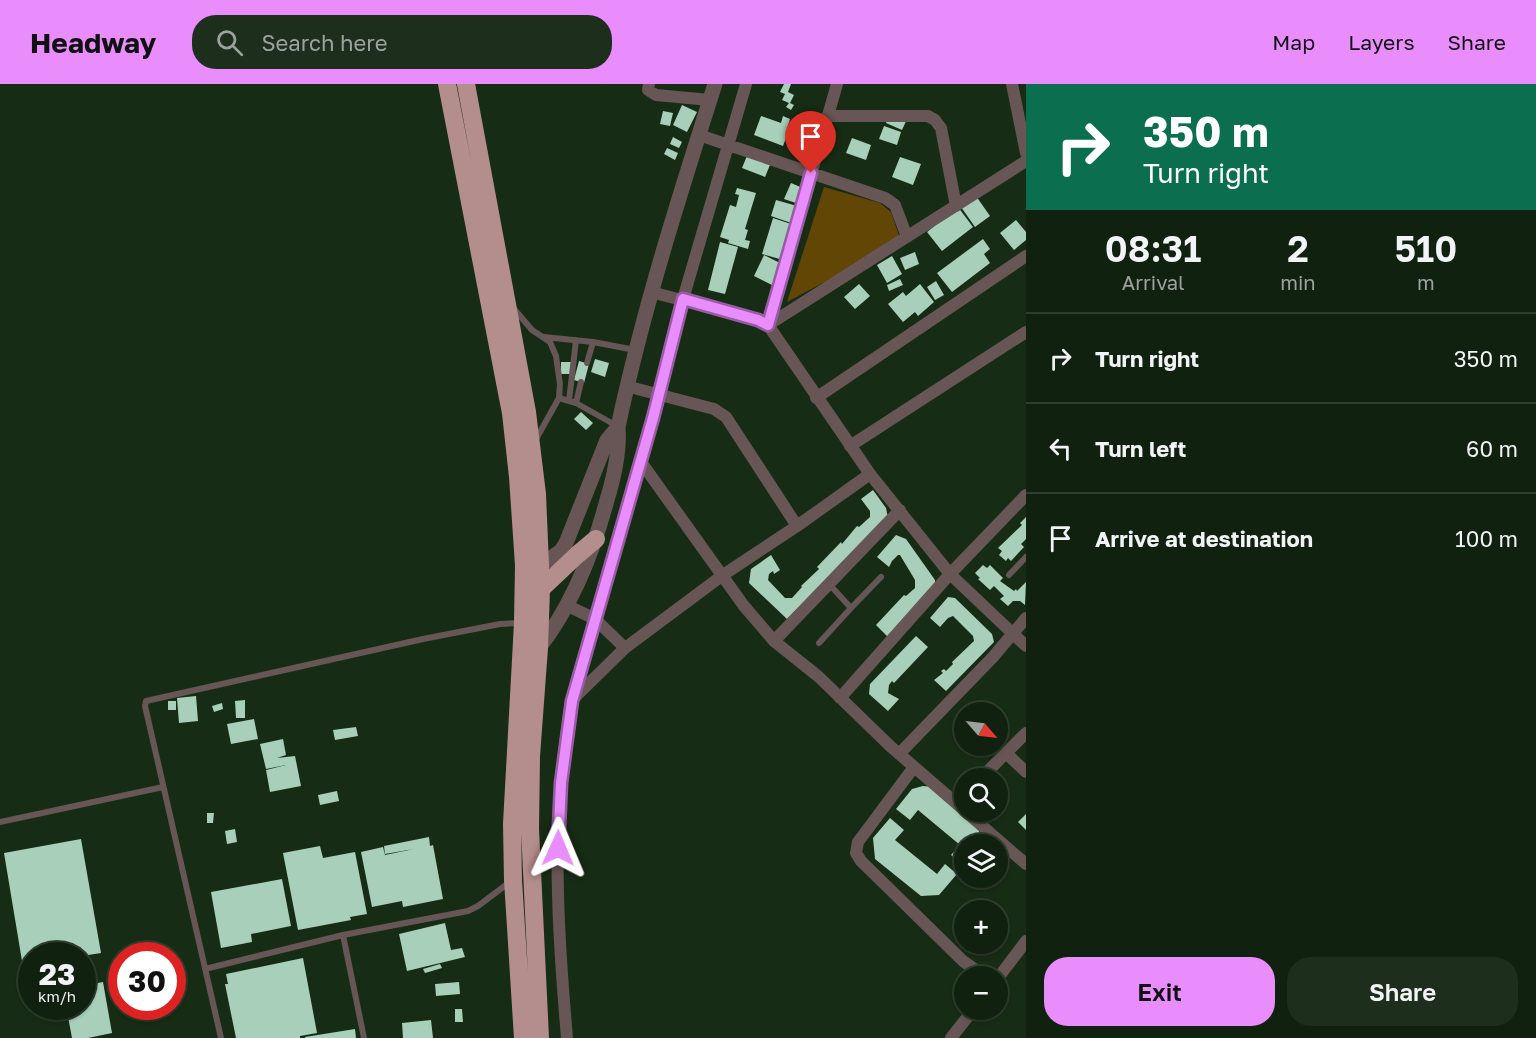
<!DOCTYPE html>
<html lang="en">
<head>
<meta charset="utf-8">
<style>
  body { margin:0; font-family:"Golos Text",sans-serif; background:#1e2e1d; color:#f1f3f6; height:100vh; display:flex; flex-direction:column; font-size:22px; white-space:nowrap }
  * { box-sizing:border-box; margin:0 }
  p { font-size:20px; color:#9ca39e }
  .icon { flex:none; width:33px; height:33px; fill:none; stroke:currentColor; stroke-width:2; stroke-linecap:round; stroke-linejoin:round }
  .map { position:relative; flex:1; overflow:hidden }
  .panel { display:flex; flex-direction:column; background:#11210f; width:510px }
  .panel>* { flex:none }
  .banner { background:#0b6e4f; color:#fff; overflow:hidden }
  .needle { width:39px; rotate:118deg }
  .fabs { position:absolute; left:954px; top:618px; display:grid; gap:12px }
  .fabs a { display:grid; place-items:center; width:54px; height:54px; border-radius:50%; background:#11210f; box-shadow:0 2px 4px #0004,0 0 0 2px #303e2f; font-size:30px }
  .speed { position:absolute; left:18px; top:858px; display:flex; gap:12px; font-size:30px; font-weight:700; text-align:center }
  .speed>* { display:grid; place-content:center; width:78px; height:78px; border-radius:50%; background:#11210f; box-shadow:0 2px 4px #0004,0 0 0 2px #303e2f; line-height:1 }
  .speed small { font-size:15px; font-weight:400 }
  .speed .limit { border:9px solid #d22; background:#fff; color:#111 }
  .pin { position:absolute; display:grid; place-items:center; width:51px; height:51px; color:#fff; margin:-62px -26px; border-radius:50% 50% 50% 0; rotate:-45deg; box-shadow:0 0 6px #0007 }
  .pin .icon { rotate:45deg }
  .me { position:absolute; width:66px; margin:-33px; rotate:1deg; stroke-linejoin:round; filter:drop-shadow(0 0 4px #0008) }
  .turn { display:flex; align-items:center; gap:21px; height:126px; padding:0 18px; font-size:27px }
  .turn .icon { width:78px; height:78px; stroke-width:2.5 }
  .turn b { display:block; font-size:42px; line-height:51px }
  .eta { display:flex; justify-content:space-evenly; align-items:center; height:102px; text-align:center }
  .eta b { font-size:36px; font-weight:600; line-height:42px }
  .primary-button { display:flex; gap:12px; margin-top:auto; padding:12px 18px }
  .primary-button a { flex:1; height:69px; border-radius:24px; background:#ea8dfc; color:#111; font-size:24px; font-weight:600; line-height:69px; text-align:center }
  .primary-button a+a { background:#1e2e1d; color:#f1f3f6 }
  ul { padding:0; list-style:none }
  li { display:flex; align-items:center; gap:18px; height:90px; padding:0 18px; border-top:2px solid #303e2f }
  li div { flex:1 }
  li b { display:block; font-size:22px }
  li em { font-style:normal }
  header { display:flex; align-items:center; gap:36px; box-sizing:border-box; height:84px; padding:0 30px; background:#ea8dfc; color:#111 }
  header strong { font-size:28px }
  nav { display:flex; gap:33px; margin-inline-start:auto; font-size:21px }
  .search { width:420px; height:54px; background:#1e2e1d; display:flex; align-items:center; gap:15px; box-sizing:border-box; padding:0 21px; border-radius:24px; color:#9ca39e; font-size:22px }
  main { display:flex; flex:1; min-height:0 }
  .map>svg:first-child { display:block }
  .green { fill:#624605 }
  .building { fill:#a8cfba }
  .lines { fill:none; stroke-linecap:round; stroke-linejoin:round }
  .service { stroke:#675655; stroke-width:6 }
  .minor { stroke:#675655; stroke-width:12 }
  .tertiary { stroke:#675655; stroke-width:15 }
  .trunk { stroke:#b48e8c; stroke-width:18 }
  .route-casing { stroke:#985ca4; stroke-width:15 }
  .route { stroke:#ea8dfc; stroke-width:10 }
</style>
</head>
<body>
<header>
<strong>Headway</strong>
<div class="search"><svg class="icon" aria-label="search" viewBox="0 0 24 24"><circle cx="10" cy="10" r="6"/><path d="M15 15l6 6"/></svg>Search here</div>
<nav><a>Map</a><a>Layers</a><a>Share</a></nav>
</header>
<main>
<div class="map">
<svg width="1026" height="954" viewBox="0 0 1026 954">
  <rect width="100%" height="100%" fill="#172c14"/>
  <!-- green -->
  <path class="green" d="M 824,103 L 880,119 L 891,128 L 901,157 L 787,218 Z"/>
  <!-- building -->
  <path class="building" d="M 784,0 L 791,0 L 788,8 L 794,11 L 790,19 L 794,21 L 791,26 L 786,23 L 789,19 L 782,16 L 785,10 L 780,8 Z
    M 682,21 L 697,28 L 687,48 L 673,41 Z
    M 663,27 L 673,29 L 670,42 L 660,40 Z
    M 891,28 L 907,35 L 902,46 L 886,39 Z
    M 761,32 L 781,39 L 783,32 L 790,35 L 787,45 L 789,46 L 783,62 L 754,51 Z
    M 884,42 L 901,48 L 897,61 L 879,55 Z
    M 673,53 L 682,58 L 679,64 L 670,60 Z
    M 852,54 L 871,61 L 866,76 L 846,69 Z
    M 667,64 L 678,69 L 675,76 L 664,70 Z
    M 749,67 L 772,76 L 765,93 L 742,84 Z
    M 900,73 L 921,80 L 913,101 L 892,93 Z
    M 791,99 L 805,105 L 799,120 L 784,115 Z
    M 737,104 L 756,109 L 745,145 L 748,146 L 745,156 L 750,157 L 748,165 L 728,159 L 729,156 L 720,153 L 730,121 L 736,123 L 739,111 L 735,110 Z
    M 976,112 L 990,132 L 975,143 L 961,123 Z
    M 776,116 L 797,122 L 794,140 L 771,132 Z
    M 958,123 L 973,143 L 942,167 L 927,148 Z
    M 773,134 L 794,141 L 783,176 L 762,170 Z
    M 1016,136 L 1026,148 L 1026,156 L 1014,166 L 1000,149 Z
    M 983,155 L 990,165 L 984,170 L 990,179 L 952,208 L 937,189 Z
    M 720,158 L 738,163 L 725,210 L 708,206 Z
    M 915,168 L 919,180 L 905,186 L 900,174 Z
    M 764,171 L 784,181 L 774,202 L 754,192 Z
    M 892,172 L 902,190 L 887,199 L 877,181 Z
    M 900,195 L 903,201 L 889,207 L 887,201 Z
    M 936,197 L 944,211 L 935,216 L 927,203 Z
    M 859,200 L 870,212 L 855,225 L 844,213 Z
    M 920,200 L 934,218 L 918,232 L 915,228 L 903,238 L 888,220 L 903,208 L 906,212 Z
    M 595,275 L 609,279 L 605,293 L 591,288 Z
    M 579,277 L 589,280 L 584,299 L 574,296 Z
    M 561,278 L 571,278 L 572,290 L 561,290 Z
    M 581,328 L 593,339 L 586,346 L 574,335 Z
    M 873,406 L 886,424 L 888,434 L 787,535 L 749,499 L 751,485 L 771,471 L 780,486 L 774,490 L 773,487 L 769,490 L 768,496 L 785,514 L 792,514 L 802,503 L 801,502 L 819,485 L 817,483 L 841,458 L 842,460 L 857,442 L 859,443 L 870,433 L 870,427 L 861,415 Z
    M 1026,433 L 1026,455 L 1021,460 L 1024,463 L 1011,477 L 1008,474 L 1006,477 L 999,471 L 1002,467 L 998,464 L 1022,441 L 1020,439 Z
    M 896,451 L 906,455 L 935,496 L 935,505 L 888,553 L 876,541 L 904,511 L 906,512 L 915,504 L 915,496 L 900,471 L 898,471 L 892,477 L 889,483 L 877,473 Z
    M 983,481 L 987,484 L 990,481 L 1003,494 L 1000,497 L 1014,507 L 1016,505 L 1017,507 L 1026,498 L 1025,521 L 1020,517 L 1013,517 L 1008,522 L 1000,515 L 1004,512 L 994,502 L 990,506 L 978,495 L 980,494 L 975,489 Z
    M 948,513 L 955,514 L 992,550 L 994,558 L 946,607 L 934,596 L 943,589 L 941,587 L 944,585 L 946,587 L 953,580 L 952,578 L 974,557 L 973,552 L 953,532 L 948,534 L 940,543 L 930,534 Z
    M 916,552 L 928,563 L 894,599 L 892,597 L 889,601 L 888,609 L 899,615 L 888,627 L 869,610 L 870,600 Z
    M 196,612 L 198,637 L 179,639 L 177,614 Z
    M 245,616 L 245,634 L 236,634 L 235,617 Z
    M 168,617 L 176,617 L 176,626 L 168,626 Z
    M 222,619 L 223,625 L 214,628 L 212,622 Z
    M 254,635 L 258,655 L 231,660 L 227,640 Z
    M 356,643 L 358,652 L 335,656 L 333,646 Z
    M 283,655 L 286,671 L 277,674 L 295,672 L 301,702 L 270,708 L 266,686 L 286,681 L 266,685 L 260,660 Z
    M 923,702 L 934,703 L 978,741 L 981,759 L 964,760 L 964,779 L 963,781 L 951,771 L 960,761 L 918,726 L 910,736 L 896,725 L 912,705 Z
    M 337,707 L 339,717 L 320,721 L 318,711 Z
    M 207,729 L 214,729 L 213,739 L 207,739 Z
    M 1026,730 L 1026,746 L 1018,738 Z
    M 890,734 L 904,746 L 895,756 L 937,790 L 945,780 L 957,790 L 939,811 L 921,812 L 875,775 L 873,754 Z
    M 235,745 L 237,758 L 227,760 L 225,747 Z
    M 429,753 L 430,762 L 433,761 L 443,815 L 403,823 L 402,817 L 372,823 L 361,768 L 383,763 L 385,771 L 414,765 L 385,770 L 384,762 Z
    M 81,755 L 101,869 L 82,872 L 32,872 L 32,881 L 23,883 L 4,769 Z
    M 320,762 L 323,774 L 355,768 L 367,830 L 350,833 L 351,836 L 298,846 L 283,769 Z
    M 282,795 L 291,842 L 251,850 L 252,858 L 221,864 L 211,808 Z
    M 445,839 L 451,866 L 462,864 L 465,873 L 407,887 L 399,850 Z
    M 303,874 L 317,949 L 300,952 L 300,954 L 236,954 L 225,900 L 228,900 L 226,890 Z
    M 440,880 L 442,884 L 425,889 L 423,885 Z
    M 103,898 L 112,949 L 88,954 L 72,954 L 66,922 L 82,922 L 82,902 Z
    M 459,898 L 460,910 L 436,912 L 435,900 Z
    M 455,925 L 462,925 L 463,938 L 455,938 Z
    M 431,936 L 433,954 L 403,954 L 402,939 Z
    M 355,945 L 356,954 L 305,954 L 305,953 Z"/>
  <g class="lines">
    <!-- service -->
    <path class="service" d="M 515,226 L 532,246 L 550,258 L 556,272 L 560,300 L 559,314 L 535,357
      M 544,253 L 593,258 L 635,266
      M 587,279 L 593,258
      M 559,314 L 576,319 L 617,342
      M 569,317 L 576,256
      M 576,319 L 581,298
      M 1009,491 L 1026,473
      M 829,500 L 851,524 L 881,493
      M 819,559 L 851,524
      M 0,738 L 163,703
      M 343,851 L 364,954
      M 205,885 L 343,851 L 468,827 L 478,822 L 510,798
      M 221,954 L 145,622 L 146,617 L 423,555 L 500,540 L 520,539"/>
    <!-- minor -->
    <path class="minor" d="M 649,0 L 648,6 L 656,11 L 710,16
      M 1012,0 L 1026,69
      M 827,32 L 928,32 L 935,36 L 941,44 L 956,122
      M 699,51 L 885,114 L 895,121 L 907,153
      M 651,208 L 758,236 L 768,241 L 870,390 L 950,490 L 1026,562
      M 768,241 L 1026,77
      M 768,241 L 837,0
      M 626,302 L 714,325 L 726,333 L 797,442
      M 816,314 L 1026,172
      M 850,362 L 1026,248
      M 641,378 L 744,522 L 774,557 L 819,593 L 890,662 L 964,726
      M 566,521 L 595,535 L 625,564
      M 774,557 L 900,426
      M 840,614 L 950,490 L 1026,411
      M 573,615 L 625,564 L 723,491 L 797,442 L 870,390
      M 1006,669 L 1026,688
      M 899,670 L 993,573 L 1026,534
      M 914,683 L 858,758 L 856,769 L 861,777 L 963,877 L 984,892
      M 981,694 L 1026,649
      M 966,728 L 1026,780
      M 998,894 L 1026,857
      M 567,954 C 561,884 556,814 558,744 C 559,702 565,659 571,617 L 659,311 L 683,215 L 746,0
      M 951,954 L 973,926"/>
    <!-- tertiary -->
    <path class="tertiary" d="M 541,481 L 561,467 L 566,459 L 607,356 L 618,343
      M 539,564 C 573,520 593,469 607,416 C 614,393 620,367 618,343 C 643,226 679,113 715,0"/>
    <!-- trunk -->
    <path class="trunk" d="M 447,0 L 511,329 L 518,393 L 524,481 L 523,539 L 512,740 L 513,796 L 523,954
      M 466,0 L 527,328 L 537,410 L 541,505 L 539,564 L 531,672 L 530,745 L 540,954
      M 541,505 L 577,471 L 596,455"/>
  </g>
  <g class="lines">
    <!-- route casing -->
    <g class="route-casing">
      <path id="route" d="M 558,764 L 561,699 L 572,617 L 653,334 L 683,215 L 758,236 L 768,241 L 811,89"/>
    </g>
    <!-- route -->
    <use href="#route" class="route"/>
  </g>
</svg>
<div class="fabs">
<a><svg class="needle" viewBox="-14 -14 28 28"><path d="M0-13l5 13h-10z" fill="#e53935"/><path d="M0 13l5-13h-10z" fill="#9ca39e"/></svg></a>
<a><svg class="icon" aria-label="search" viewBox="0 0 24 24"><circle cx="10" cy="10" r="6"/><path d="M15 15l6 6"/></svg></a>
<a><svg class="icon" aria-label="layers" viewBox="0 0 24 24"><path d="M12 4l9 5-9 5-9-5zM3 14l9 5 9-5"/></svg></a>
<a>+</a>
<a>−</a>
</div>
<div class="speed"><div>23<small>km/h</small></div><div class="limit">30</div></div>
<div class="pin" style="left:811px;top:89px;background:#d93025"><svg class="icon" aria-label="arrive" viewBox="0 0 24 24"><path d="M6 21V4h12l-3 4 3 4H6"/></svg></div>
<svg class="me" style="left:558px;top:764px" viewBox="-20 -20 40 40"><path d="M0-17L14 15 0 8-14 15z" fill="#ea8dfc" stroke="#fff" stroke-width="4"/></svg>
</div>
<section class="panel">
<div class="banner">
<div class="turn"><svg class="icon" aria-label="right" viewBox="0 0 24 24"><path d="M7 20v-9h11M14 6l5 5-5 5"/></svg><div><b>350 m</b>Turn right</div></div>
</div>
<div class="eta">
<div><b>08:31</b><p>Arrival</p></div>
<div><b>2</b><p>min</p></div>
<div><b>510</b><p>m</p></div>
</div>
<ul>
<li><svg class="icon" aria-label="right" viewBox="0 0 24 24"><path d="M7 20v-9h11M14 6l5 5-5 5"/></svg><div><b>Turn right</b></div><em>350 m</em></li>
<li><svg class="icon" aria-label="left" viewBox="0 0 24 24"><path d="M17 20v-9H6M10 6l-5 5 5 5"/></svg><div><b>Turn left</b></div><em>60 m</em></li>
<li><svg class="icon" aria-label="arrive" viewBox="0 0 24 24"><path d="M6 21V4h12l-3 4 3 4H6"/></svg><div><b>Arrive at destination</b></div><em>100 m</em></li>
</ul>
<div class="primary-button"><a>Exit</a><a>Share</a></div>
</section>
</main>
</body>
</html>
